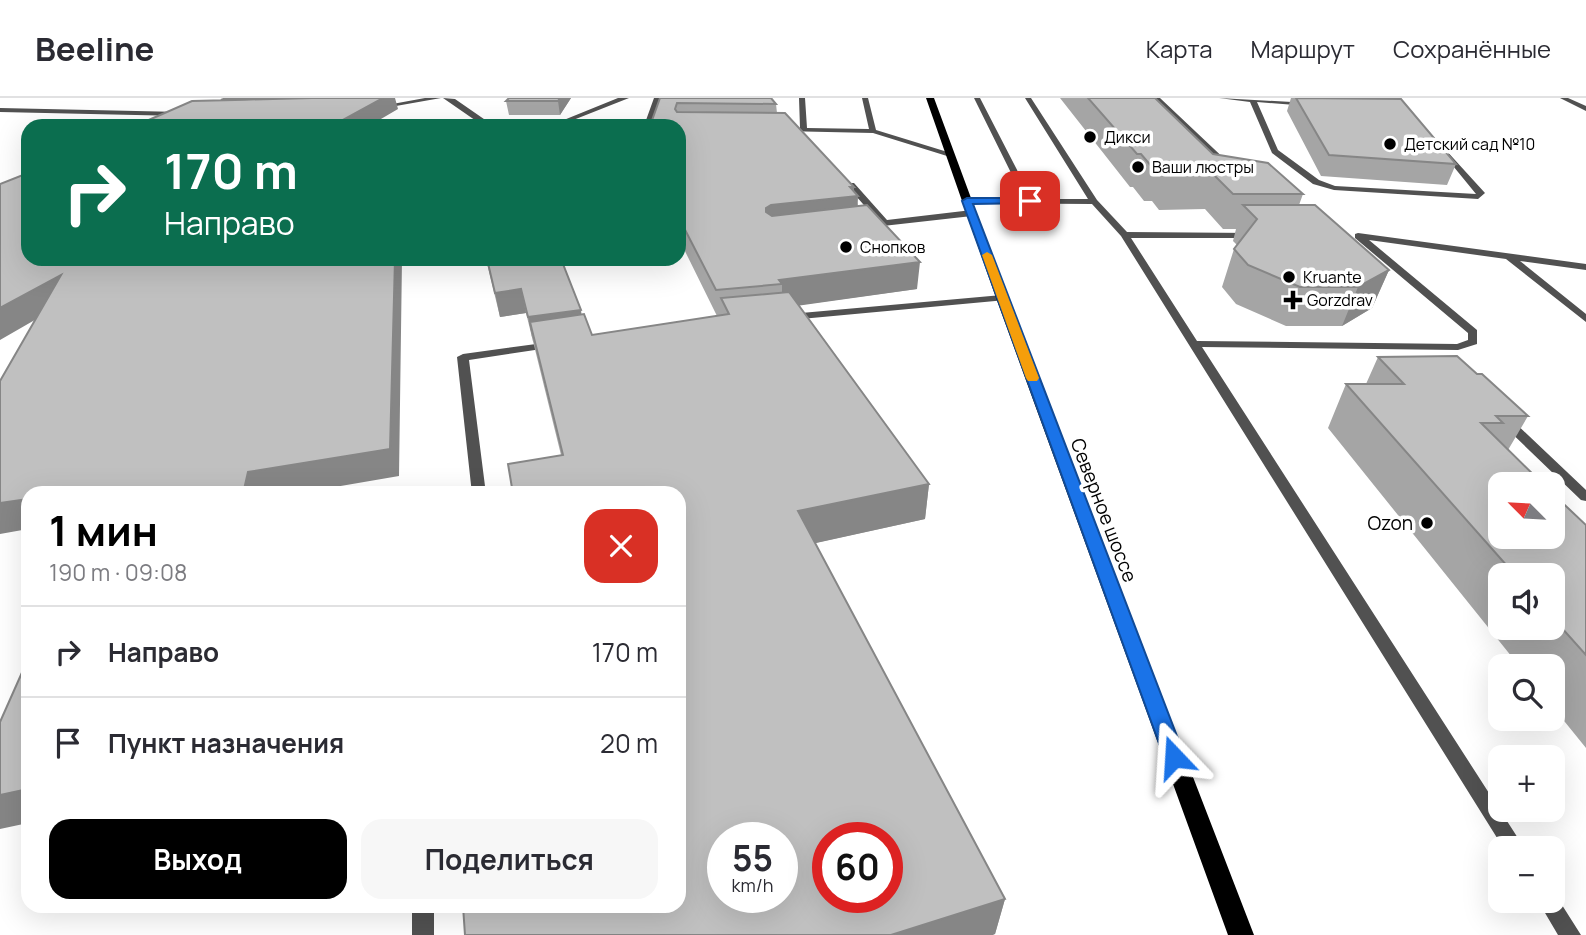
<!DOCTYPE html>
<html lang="ru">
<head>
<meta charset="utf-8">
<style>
  body { margin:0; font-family:Manrope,sans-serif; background:#f7f7f7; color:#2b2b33; height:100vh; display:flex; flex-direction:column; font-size:26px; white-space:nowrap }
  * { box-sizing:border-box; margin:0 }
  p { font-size:23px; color:#7c7c81 }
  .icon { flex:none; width:38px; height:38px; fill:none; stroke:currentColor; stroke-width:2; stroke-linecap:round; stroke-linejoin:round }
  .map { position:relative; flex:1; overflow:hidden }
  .details { position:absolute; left:21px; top:388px; width:665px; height:427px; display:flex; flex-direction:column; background:#fff; border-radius:21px; box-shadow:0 7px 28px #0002 }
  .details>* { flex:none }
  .banner { position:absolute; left:21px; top:21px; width:665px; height:147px; border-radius:21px; box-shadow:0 7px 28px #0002; background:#0b6e4f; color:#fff; overflow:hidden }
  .needle { width:46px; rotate:294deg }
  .fabs { position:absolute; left:1488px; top:374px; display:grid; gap:14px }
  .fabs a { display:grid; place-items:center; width:77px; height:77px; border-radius:14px; background:#fff; box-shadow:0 7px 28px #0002; font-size:35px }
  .speed { position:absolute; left:707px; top:724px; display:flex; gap:14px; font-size:35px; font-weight:700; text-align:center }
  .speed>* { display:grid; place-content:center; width:91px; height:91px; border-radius:50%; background:#fff; box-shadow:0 7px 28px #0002; line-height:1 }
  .speed small { font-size:18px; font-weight:400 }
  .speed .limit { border:10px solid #d22; background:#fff; color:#111 }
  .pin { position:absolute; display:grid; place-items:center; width:60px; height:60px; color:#fff; margin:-30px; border-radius:14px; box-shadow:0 4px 10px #0006 }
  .me { position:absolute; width:77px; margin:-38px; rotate:340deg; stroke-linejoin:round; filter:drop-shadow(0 0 5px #0008) }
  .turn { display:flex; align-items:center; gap:24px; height:147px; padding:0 28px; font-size:32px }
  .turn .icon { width:91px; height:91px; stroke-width:2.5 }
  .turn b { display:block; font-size:49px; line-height:60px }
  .round { display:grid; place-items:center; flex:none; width:74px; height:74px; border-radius:21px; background:#f7f7f7 }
  .overview { display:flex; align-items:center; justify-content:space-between; height:119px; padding:0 28px }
  h1 { font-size:42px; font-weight:700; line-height:52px; color:#000 }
  .cta { display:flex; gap:14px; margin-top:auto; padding:14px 28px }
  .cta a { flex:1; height:80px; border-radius:21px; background:#000; color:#fff; font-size:28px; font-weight:700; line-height:80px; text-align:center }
  .cta a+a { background:#f7f7f7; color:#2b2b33 }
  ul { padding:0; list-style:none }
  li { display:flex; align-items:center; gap:21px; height:91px; padding:0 28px; border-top:2px solid #e1e1e2 }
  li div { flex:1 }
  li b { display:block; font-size:26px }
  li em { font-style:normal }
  header { display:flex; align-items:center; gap:42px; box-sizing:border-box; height:98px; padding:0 35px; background:#fff; border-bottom:2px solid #e1e1e2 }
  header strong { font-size:33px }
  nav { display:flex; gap:38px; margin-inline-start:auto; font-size:24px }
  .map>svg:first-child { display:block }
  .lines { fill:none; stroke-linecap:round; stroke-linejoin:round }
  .service { fill:#515151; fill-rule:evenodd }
  .primary { fill:#000; fill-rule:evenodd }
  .wall { fill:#a5a5a5; fill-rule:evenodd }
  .shaded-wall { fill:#868686 }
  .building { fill:#c0c0c0; stroke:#868686; stroke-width:2; fill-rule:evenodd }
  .route { fill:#1a73e8; stroke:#114b97; stroke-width:2 }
  .slow { fill:#f59e0b }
  .poi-dot { fill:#000; stroke:#fff; stroke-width:2.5 }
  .labels { text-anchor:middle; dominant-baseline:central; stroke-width:7; stroke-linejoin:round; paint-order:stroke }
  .far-poi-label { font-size:16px; fill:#000; stroke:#fff; text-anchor:start }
  .street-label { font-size:19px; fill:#000; stroke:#fff }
  .poi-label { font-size:19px; fill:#000; stroke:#fff; text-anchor:end }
</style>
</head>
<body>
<header>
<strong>Beeline</strong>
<nav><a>Карта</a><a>Маршрут</a><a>Сохранённые</a></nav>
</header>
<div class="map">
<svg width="1586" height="837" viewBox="0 0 1586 837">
  <rect width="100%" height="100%" fill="#fff"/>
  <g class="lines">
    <!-- service -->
    <path class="service" d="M 425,0 L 441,0 L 379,11 L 376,9 Z
      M 443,0 L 455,1 L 494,28 L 482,27 Z
      M 618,0 L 629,0 L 558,28 L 549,28 Z
      M 654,0 L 660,0 L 652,24 L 658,28 L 649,28 L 645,25 Z
      M 799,0 L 805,0 L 807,30 L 869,31 L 862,0 L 868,0 L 876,32 L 954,56 L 947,58 L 873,35 L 782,33 L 784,30 L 800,30 Z
      M 974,0 L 980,0 L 1032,101 L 1088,101 L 1025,0 L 1031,0 L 1097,102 L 1127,134 L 1254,135 L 1254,139 L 1251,140 L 1131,140 L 1197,243 L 1457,246 L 1468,242 L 1468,235 L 1355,140 L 1355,136 L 1358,135 L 1586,166 L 1586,172 L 1520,163 L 1586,216 L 1586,224 L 1506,161 L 1369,142 L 1477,232 L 1477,246 L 1458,252 L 1202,249 L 1525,751 L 1504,751 L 1121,138 L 1092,106 L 964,105 L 963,103 L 967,101 L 1024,101 Z
      M 1153,0 L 1160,0 L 1231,67 L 1231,71 L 1225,71 Z
      M 1219,0 L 1310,5 L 1308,8 L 1257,4 L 1278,52 L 1319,82 L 1335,88 L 1476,96 L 1440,52 L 1444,50 L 1485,95 L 1478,101 L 1334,92 L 1313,86 L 1272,55 L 1250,4 Z
      M 1560,0 L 1568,0 L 1586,8 L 1586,13 Z
      M 0,10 L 181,14 L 184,16 L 181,18 L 0,14 Z
      M 848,85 L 854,85 L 887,122 L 972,112 L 976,115 L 972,118 L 865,130 L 861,127 L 862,125 L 878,123 L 848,89 Z
      M 1002,197 L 1006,198 L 1006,202 L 790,222 L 785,219 L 790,216 Z
      M 551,244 L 556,247 L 555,249 L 469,262 L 486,396 L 472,396 L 457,259 L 463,256 Z
      M 1506,319 L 1510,320 L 1586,392 L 1586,403 L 1581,402 L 1502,326 L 1500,323 L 1502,320 Z
      M 1552,795 L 1555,796 L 1581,837 L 1558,837 L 1538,803 L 1552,803 Z
      M 412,808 L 434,808 L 434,837 L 412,837 Z"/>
    <!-- primary -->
    <path class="primary" d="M 926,0 L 934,0 L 1008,200 L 1254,837 L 1228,837 L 996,200 Z"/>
  </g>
  <!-- wall -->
  <path class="wall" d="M 509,0 L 571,0 L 560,17 L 509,17 L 506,3 Z
    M 660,0 L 776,6 L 777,15 L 854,89 L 854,93 L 858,108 L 917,191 L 799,207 L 929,386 L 925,421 L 815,445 L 1005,801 L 995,836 L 465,837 L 561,357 L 526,215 L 500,219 L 486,161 L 561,161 L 581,212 L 581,217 L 592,237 L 717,218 L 679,141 L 679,28 Z
    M 1060,0 L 1155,0 L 1213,56 L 1303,96 L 1299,107 L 1389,172 L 1372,210 L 1342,228 L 1286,228 L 1236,206 L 1222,189 L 1234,151 L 1237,147 L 1233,143 L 1236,131 L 1223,131 L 1205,111 L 1159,112 L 1152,103 L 1144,103 L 1133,89 L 1130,89 Z
    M 1291,0 L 1389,0 L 1456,66 L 1447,87 L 1321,78 L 1287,13 Z
    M 1378,259 L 1477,276 L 1528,318 L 1508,352 L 1586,427 L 1586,650 L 1552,608 L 1552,569 L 1520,569 L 1328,330 L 1346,286 L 1366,286 ZM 1500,478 L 1552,478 L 1552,530 L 1500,530 Z"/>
  <!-- shaded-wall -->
  <path class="shaded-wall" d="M 316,0 L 396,0 L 395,0 L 398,11 L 369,28 L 332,28 Z
    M 560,0 L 571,0 L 560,17 L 558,3 Z
    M 854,89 L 853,98 L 858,98 L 857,123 L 766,136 L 766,110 L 771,107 Z
    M 395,161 L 402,161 L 399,378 L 294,396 L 243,396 L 248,374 Z
    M 920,164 L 917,191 L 782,210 L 782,186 L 779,182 Z
    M 1389,172 L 1372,210 L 1342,228 L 1358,189 Z
    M 61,177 L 73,200 L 0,242 L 0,210 Z
    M 521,191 L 526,215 L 500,219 L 495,195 Z
    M 581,212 L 584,237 L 530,224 L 533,244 L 528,219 Z
    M 929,386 L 925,421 L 798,449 L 798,413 Z
    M 28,401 L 28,431 L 0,436 L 0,405 Z
    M 28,691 L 28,725 L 0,731 L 0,697 Z
    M 1005,801 L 995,836 L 993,837 L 891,837 Z"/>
  <!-- building -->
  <path class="building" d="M 226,0 L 312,0 L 221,2 Z
    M 312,0 L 383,0 L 332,28 L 135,28 L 192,3 Z
    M 509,0 L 560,0 L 558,3 L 506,3 Z
    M 660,0 L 771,0 L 776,6 L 677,5 L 675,11 L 677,14 L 785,15 L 854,89 L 850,89 L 858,98 L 771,107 L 766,110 L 766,114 L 772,118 L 867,107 L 920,164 L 779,182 L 782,186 L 716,192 L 679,120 L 679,28 L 650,28 Z
    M 1088,0 L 1155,0 L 1213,56 L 1268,65 L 1303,96 L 1233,96 L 1214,77 L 1167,77 L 1160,69 L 1152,69 L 1141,56 L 1137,56 Z
    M 1296,0 L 1401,1 L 1456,66 L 1329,57 Z
    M 28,75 L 28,161 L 395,161 L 390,351 L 248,374 L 243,396 L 28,396 L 28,401 L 0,405 L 0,283 L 61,177 L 0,210 L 0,86 Z
    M 1243,107 L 1315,107 L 1389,172 L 1358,189 L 1300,189 L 1248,167 L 1234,151 L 1257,121 Z
    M 487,161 L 561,161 L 581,212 L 528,219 L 521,191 L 495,195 Z
    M 789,194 L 929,386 L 798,413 L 1005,801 L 891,837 L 465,837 L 463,808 L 679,808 L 679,396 L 513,396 L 508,366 L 563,357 L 530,224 L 584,216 L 592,237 L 729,216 L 721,200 ZM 723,740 L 782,740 L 782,800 L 723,800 ZM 828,740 L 887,740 L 887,800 L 828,800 Z
    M 1457,258 L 1477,276 L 1482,276 L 1528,318 L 1496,318 L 1503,325 L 1481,325 L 1544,387 L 1500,387 L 1500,439 L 1552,439 L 1552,395 L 1586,427 L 1586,557 L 1552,519 L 1552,478 L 1516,478 L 1346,286 L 1404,286 L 1378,259 Z
    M 28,561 L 28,691 L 0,697 L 0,624 Z"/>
  <!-- route -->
  <path class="route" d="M 1030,100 L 1034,103 L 1033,105 L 973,106 L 1185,659 L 1182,665 L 1174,667 L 1167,665 L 1164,659 L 962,103 L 967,100 Z"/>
  <!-- slow -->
  <path class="slow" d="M 987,154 L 992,157 L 1039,280 L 1037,283 L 1028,283 L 1026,280 L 982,157 Z"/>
  <!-- markers -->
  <g class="poi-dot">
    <circle cx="1090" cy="39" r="7"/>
    <circle cx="1390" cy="46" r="7"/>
    <circle cx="1138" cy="69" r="7"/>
    <circle cx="846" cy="149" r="7"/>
    <circle cx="1289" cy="179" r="7"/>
    <path d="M1289.5 191.5h7v7h7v7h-7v7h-7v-7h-7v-7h7z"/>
    <circle cx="1427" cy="425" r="7"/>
  </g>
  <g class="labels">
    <!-- far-poi labels -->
    <g class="far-poi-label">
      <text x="1104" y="39">Дикси</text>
      <text x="1404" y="46">Детский сад №10</text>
      <text x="1152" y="69">Ваши люстры</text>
      <text x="860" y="149">Снопков</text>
      <text x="1303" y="179">Kruante</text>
      <text x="1307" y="202">Gorzdrav</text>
    </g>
    <!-- street labels -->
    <g class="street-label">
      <text transform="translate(1104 412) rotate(69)">Северное шоссе</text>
    </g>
    <!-- poi labels -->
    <g class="poi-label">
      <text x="1413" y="425">Ozon</text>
    </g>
  </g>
</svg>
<div class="fabs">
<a><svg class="needle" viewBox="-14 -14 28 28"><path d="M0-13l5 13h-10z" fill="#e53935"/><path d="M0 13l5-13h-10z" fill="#7c7c81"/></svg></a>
<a><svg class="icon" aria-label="sound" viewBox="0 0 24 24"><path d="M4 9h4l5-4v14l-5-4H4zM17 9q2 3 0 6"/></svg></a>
<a><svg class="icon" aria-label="search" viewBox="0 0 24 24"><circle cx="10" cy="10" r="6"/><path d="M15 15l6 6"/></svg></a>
<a>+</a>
<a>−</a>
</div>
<div class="speed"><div>55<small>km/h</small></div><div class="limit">60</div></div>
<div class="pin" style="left:1030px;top:103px;background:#d93025"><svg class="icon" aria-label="arrive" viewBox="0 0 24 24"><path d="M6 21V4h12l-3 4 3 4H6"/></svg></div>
<svg class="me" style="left:1174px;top:659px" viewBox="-20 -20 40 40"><path d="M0-17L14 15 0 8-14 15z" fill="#1a73e8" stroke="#fff" stroke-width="4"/></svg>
<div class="banner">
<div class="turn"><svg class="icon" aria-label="right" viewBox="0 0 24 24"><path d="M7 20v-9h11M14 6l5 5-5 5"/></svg><div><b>170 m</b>Направо</div></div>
</div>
<section class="details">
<div class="overview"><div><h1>1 мин</h1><p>190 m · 09:08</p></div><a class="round" style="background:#d93025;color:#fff"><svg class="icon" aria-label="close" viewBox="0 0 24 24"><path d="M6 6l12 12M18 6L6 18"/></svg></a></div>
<ul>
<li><svg class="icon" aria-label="right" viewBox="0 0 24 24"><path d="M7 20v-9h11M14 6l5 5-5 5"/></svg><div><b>Направо</b></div><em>170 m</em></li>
<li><svg class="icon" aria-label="arrive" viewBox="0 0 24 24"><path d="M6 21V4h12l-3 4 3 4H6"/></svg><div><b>Пункт назначения</b></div><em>20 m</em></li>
</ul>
<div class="cta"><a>Выход</a><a>Поделиться</a></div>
</section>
</div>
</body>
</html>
